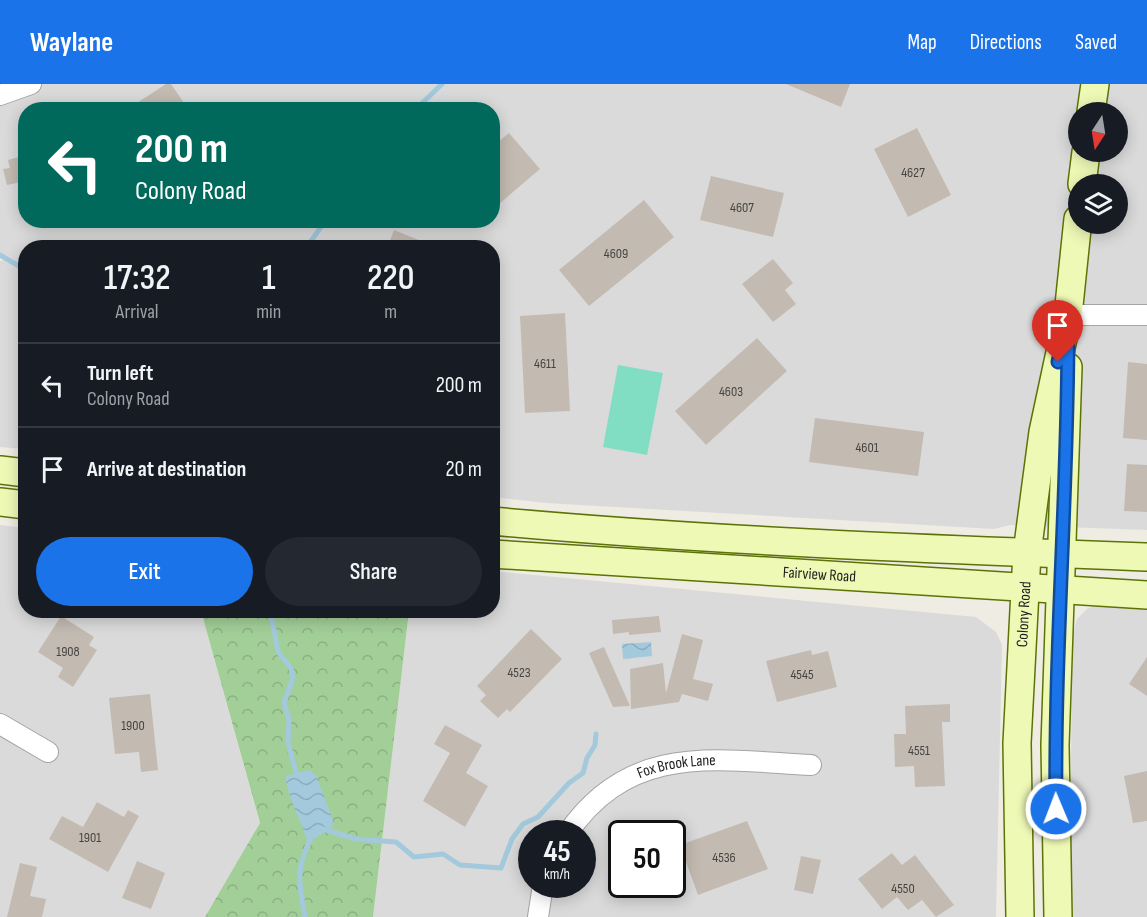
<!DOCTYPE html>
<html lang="en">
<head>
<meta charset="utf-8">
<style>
  body { margin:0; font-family:"Sofia Sans Condensed",sans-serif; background:#242831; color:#f1f3f6; height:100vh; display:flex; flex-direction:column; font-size:22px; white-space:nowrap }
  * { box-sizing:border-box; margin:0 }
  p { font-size:20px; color:#9ea1a6 }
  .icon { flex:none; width:33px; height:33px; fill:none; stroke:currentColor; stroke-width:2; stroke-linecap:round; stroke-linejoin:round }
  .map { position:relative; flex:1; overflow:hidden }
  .details { position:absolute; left:18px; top:156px; width:482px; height:378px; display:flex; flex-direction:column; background:#171b24; border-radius:24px; box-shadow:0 3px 15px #0003 }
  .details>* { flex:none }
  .top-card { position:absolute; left:18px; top:18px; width:482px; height:126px; border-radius:24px; box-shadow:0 3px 15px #0003; background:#00695c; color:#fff; overflow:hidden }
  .needle { width:39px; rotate:192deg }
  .controls { position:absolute; left:1068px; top:18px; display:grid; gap:12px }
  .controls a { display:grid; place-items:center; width:60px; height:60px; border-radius:50%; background:#171b24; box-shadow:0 3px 15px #0003; font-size:30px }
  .speed { position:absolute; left:518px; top:736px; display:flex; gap:12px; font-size:30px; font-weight:700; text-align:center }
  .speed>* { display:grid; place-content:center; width:78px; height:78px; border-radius:50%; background:#171b24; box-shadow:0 3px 15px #0003; line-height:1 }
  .speed small { font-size:15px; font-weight:400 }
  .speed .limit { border:3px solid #111; border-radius:9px; background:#fff; color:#111 }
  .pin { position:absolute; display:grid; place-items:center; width:51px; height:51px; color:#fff; margin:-62px -26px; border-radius:50% 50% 50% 0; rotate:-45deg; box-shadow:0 0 6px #0007 }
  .pin .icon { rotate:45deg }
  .me { position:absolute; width:66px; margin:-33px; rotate:359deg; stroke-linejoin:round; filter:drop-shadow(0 0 4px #0008) }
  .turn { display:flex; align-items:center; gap:21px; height:126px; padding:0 18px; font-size:27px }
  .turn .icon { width:78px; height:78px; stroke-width:2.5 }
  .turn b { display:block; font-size:42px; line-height:51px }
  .eta { display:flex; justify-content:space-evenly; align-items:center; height:102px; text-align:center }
  .eta b { font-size:36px; font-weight:600; line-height:42px }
  .button { display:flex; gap:12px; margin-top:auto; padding:12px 18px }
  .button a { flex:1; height:69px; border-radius:36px; background:#1a73e8; color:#fff; font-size:24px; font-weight:600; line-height:69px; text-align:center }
  .button a+a { background:#242831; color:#f1f3f6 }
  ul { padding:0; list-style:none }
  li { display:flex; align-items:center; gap:18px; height:84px; padding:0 18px; border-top:2px solid #363941 }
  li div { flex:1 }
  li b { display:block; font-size:22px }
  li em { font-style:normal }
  header { display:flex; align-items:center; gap:36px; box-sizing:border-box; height:84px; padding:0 30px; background:#1a73e8; color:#fff }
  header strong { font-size:28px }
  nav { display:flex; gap:33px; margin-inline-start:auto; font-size:21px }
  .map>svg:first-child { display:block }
  .residential { fill:#dbdada; fill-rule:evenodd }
  .forest { fill:url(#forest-crowns) }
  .pitch { fill:#81dec3 }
  .water { fill:url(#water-waves) }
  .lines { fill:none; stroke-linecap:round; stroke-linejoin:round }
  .stream { stroke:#a3c9dc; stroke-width:5 }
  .building { fill:#c3bbb2 }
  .street-casing { stroke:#a4a4a4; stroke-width:22 }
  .secondary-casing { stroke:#5c7305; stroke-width:30 }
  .street { stroke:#fff; stroke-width:20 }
  .secondary { stroke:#eff9b6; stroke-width:27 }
  .route-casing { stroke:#114b97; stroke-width:15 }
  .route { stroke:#1a73e8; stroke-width:10 }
  .labels { text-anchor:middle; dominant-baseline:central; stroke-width:4.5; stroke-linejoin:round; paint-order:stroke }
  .number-label { font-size:14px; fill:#464442 }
  .street-label { font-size:16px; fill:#1d1d1d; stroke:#fff }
</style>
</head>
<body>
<header>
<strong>Waylane</strong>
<nav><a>Map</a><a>Directions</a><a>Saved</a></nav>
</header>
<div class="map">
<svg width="1147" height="833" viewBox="0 0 1147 833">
  <defs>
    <pattern id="forest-crowns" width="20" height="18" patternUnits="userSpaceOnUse" patternTransform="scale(1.5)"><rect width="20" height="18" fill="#a2ce98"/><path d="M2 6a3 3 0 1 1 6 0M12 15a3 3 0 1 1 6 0" fill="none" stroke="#8bb083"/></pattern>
    <pattern id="water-waves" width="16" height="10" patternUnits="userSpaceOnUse" patternTransform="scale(1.5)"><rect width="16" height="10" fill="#a3c9dc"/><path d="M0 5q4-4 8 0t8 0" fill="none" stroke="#8cacbc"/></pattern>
  </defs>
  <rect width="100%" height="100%" fill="#eeece3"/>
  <!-- residential -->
  <path class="residential" d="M 0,0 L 1147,0 L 1147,446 L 1010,441 L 994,445 L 547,419 L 492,413 L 492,164 L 26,164 L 25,365 L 0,363 L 0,177 L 13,174 L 0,173 ZM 26,26 L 492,26 L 492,136 L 26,136 ZM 1078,28 L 1118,28 L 1118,68 L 1078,68 ZM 1078,100 L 1118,100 L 1118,140 L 1078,140 Z
    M 0,441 L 25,444 L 26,526 L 201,527 L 260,740 L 205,833 L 0,833 Z
    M 492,487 L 976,533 L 996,548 L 1002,561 L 996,833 L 373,833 L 409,527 L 492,526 ZM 531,750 L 582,750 L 582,801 L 531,801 ZM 621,750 L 672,750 L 672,801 L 621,801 Z
    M 1099,520 L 1147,520 L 1147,833 L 1070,833 L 1072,553 L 1077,535 L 1087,525 Z"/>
  <!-- forest -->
  <path class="forest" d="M 201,527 L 409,527 L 373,833 L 205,833 L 260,739 Z"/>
  <!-- pitch -->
  <path class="pitch" d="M 618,281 L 663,289 L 647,371 L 603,363 Z"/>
  <!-- water -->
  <path class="water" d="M 651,558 L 652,572 L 623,575 L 622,560 Z
    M 309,686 L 316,691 L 333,736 L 332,743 L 308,759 C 303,740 285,708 286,692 Z"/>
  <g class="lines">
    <!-- stream -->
    <path class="stream" d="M 415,26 L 442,0
      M 306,164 L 326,136
      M 0,171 L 26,186
      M 270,526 L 278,568 L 291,584 L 293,593 L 284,619 L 289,635 L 288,659 L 297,692
      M 323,745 L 356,755 L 396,758 L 414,773 L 443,770 L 460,781 L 501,784 L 512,755 L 523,740 L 538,733 L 569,699 L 583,689 L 587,674 L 595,661 L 596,650
      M 305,833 C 299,799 295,786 311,754"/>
  </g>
  <!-- building -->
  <path class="building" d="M 166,0 L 171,0 L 184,19 L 174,26 L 126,26 Z
    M 786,0 L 850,0 L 841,23 Z
    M 917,44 L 951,111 L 908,133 L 874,65 Z
    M 509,49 L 540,85 L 492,126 L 492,63 Z
    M 26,71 L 26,97 L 7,101 L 3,85 L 10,84 L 8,76 Z
    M 711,92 L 784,109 L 773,153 L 700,136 Z
    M 644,116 L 674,153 L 589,222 L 559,186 Z
    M 394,146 L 436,163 L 436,164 L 387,164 Z
    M 773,175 L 793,199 L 785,206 L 796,220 L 773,238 L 742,200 Z
    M 565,229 L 570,327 L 525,329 L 520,232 Z
    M 757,254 L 787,287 L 706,361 L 675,327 Z
    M 1128,278 L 1147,280 L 1147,356 L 1123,354 Z
    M 815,334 L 924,348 L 918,392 L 809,378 Z
    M 1127,380 L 1147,381 L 1147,428 L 1124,427 Z
    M 61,532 L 94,553 L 89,561 L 97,566 L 73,603 L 58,593 L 63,584 L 38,568 Z
    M 659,532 L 661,548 L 629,551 L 629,548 L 613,550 L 612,536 Z
    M 531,545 L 562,575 L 510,628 L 507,625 L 498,634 L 480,617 L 486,611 L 477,602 Z
    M 682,550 L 703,556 L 693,595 L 713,600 L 708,617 L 682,610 L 679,618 L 631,625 L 630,585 L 663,579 L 666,609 Z
    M 604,563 L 607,570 L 630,622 L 613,623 L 589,569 Z
    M 811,566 L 812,571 L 828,567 L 837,603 L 777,618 L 766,577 Z
    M 1147,573 L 1147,612 L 1129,600 Z
    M 150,610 L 158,686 L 141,688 L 139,668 L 115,670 L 109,614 Z
    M 950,620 L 950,638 L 942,638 L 945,702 L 915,703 L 914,682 L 895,683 L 894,650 L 906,650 L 905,622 Z
    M 445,641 L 482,661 L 466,689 L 488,702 L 465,743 L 423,717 L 450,669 L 434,660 Z
    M 1147,687 L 1147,737 L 1133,739 L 1124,692 Z
    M 97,718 L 124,733 L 128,726 L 139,732 L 108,788 L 49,755 L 62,732 L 83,743 Z
    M 747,737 L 768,785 L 698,811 L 680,761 Z
    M 892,769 L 902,781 L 915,771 L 954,821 L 936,833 L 922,816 L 908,826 L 897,813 L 882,825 L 858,795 Z
    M 801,772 L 821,776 L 813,810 L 794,806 Z
    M 137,777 L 165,789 L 151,825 L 122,814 Z
    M 20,779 L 37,783 L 30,812 L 46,815 L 42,833 L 7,833 Z"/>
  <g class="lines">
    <!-- street casing -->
    <g class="street-casing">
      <g id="street">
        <path d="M 0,11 L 31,0"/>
        <path d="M 1068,231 L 1147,231"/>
        <path d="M 0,640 L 48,668"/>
        <path id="s1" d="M 567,750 C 630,658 715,676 811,681"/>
        <path d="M 538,833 L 543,801"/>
      </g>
    </g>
    <!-- secondary casing -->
    <g class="secondary-casing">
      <g id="secondary">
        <path d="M 1091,28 L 1095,0"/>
        <path d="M 1082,100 L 1086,68"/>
        <path d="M 0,386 L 26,389"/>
        <path d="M 0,418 L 26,421"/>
        <path d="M 492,437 C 710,457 929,465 1147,473"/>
        <path id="s2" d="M 492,470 L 1147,511"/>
        <path id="s3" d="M 1020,833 L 1017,659 L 1027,469 L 1043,348 L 1068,231 L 1078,135"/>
        <path d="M 1058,833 L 1055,661 L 1068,283"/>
      </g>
    </g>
    <!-- street -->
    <use href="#street" class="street"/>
    <!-- secondary -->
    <use href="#secondary" class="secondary"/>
  </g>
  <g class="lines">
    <!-- route casing -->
    <g class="route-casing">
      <path id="route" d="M 1056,725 C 1054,560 1069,396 1068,231 L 1058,278"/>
    </g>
    <!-- route -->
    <use href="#route" class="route"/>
  </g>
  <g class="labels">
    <!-- number labels -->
    <g class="number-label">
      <text x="913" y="88">4627</text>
      <text x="742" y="123">4607</text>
      <text x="616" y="169">4609</text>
      <text x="545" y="279">4611</text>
      <text x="731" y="307">4603</text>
      <text x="867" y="363">4601</text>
      <text x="68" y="567">1908</text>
      <text x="519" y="588">4523</text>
      <text x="802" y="590">4545</text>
      <text x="133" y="641">1900</text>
      <text x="919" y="666">4551</text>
      <text x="90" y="753">1901</text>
      <text x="724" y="773">4536</text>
      <text x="903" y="804">4550</text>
    </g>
    <!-- street labels -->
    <g class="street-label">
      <text stroke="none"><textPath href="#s2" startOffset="328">Fairview Road</textPath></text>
      <text stroke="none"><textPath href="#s3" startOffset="303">Colony Road</textPath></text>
      <text stroke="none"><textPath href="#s1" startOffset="134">Fox Brook Lane</textPath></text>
    </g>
  </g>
</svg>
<div class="controls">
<a><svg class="needle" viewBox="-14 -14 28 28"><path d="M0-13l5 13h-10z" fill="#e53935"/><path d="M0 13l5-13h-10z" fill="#9ea1a6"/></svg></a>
<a><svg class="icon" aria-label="layers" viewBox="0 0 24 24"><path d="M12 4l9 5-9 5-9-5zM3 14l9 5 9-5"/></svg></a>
</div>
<div class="speed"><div>45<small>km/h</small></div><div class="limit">50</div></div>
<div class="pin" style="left:1058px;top:278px;background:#d93025"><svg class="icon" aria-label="arrive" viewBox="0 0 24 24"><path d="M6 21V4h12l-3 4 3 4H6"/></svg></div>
<svg class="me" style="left:1056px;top:725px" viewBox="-20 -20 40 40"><circle r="17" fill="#1a73e8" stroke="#fff" stroke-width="3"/><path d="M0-11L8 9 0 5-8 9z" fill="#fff"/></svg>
<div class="top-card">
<div class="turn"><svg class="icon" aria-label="left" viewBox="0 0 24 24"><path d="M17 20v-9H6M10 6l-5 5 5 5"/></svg><div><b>200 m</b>Colony Road</div></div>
</div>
<section class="details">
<div class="eta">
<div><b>17:32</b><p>Arrival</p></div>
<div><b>1</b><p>min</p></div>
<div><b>220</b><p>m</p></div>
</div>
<ul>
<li><svg class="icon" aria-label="left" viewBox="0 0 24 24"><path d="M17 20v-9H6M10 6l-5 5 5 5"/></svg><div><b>Turn left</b><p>Colony Road</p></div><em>200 m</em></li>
<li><svg class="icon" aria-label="arrive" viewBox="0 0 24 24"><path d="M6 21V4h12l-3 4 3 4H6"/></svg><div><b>Arrive at destination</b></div><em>20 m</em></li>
</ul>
<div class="button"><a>Exit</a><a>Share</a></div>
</section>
</div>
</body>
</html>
